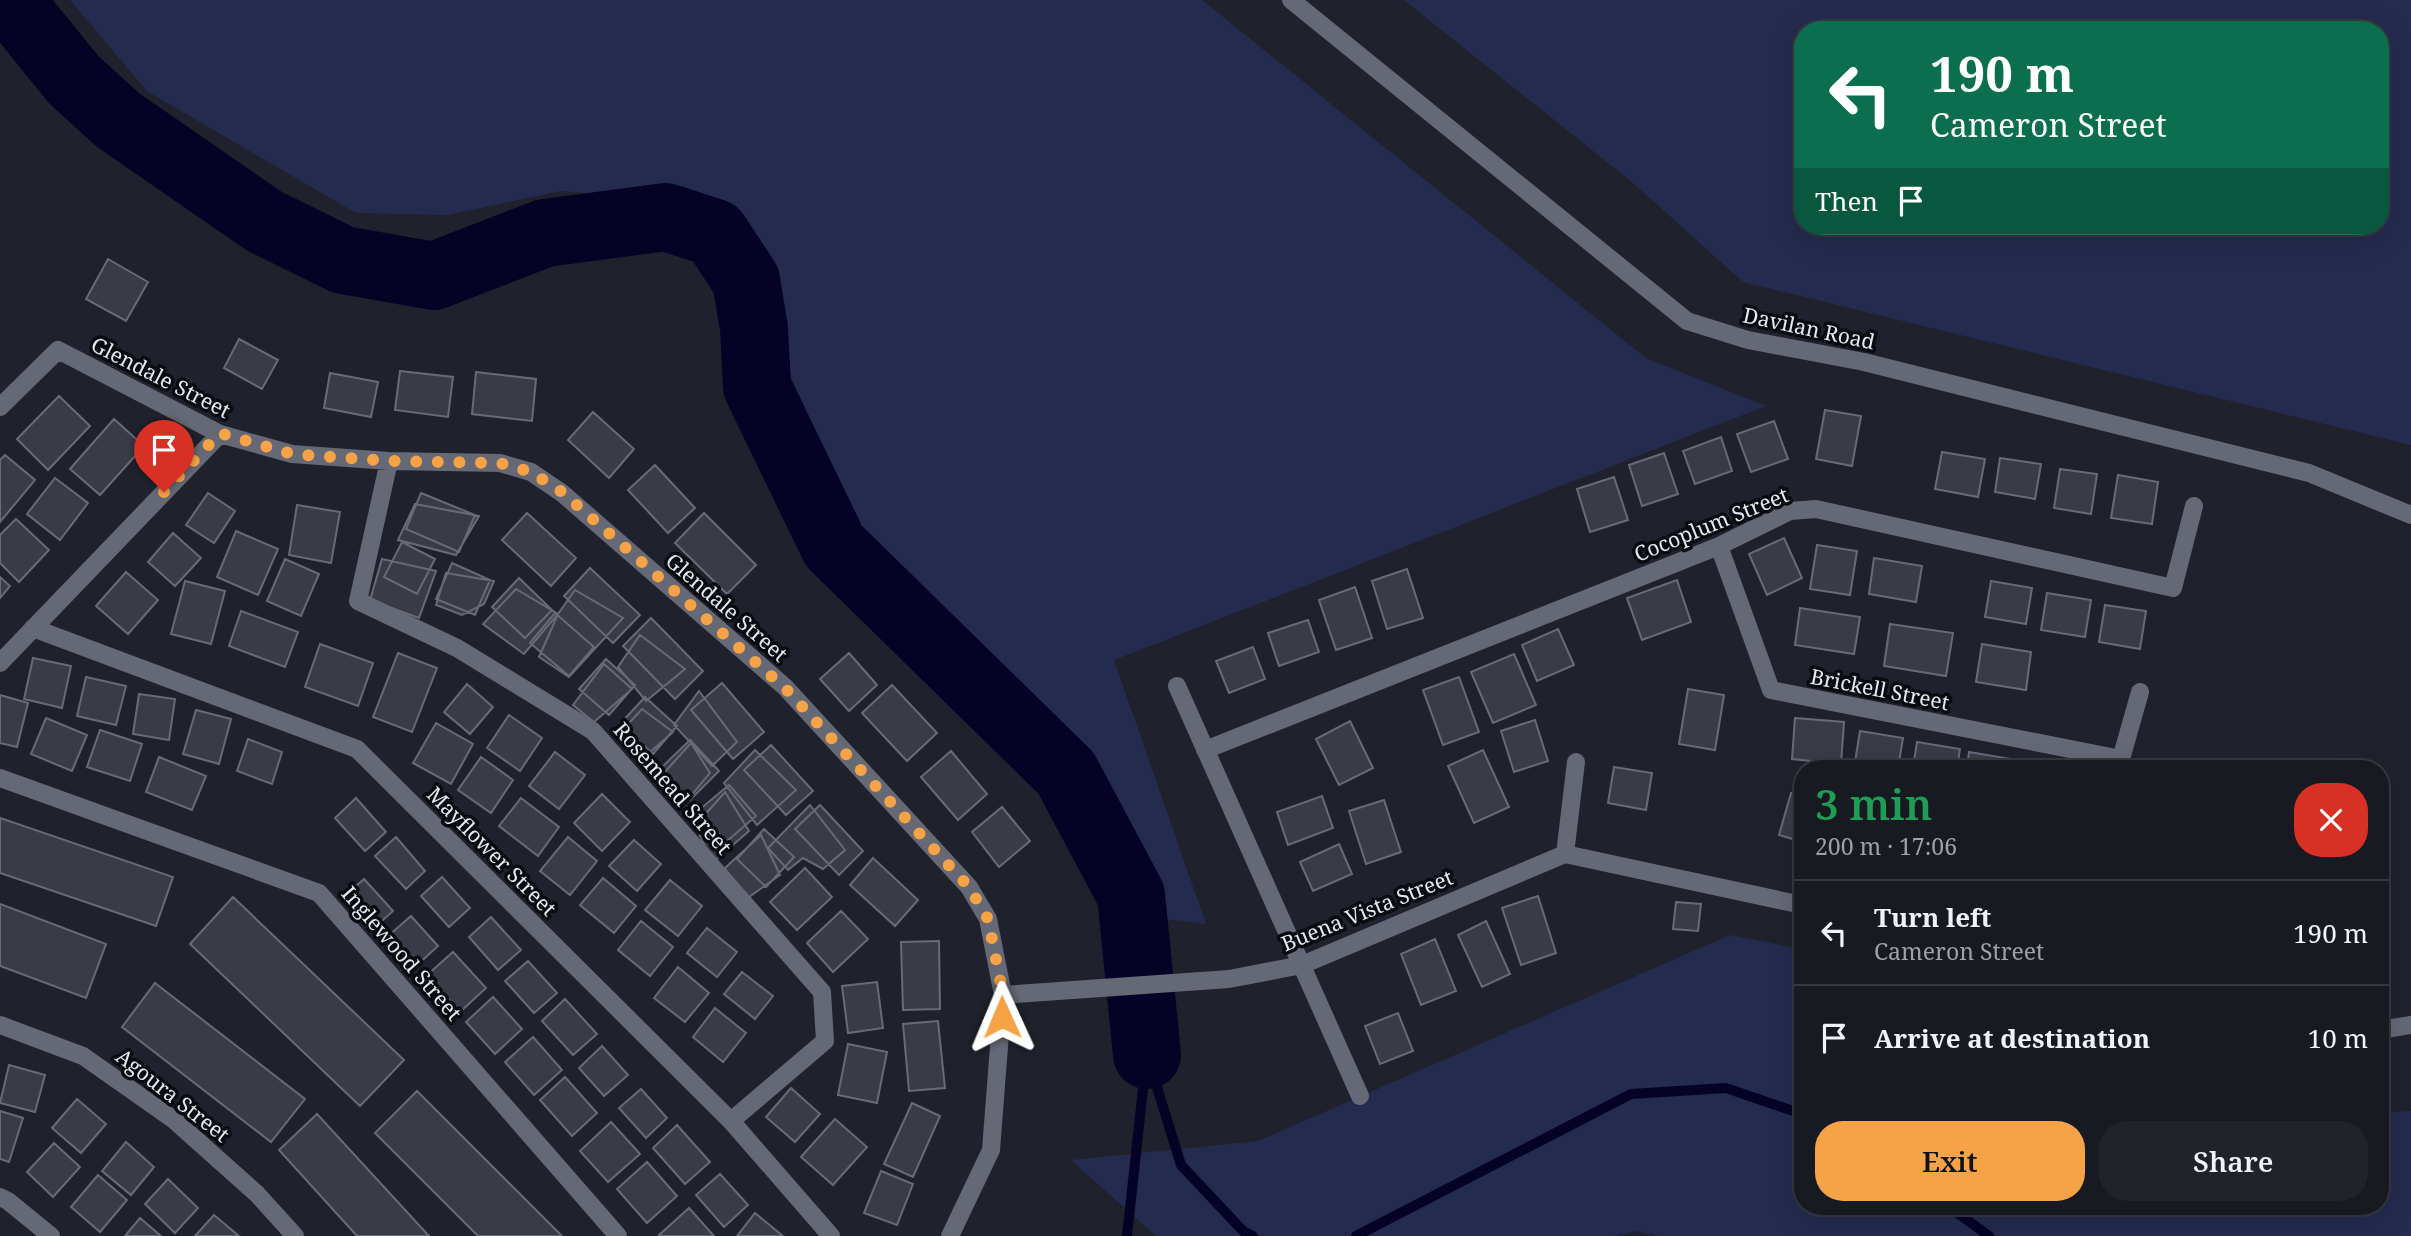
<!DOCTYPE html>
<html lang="en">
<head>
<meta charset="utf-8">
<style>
  body { margin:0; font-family:"Noto Serif",serif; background:#20232a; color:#f1f3f6; height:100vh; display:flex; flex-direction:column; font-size:26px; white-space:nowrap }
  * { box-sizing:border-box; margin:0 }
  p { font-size:23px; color:#9ea1a5 }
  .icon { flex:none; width:38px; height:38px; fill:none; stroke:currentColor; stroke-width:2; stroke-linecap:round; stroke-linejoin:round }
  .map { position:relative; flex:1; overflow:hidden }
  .drawer { position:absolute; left:1794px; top:760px; width:595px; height:455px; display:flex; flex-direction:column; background:#171a21; border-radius:28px; box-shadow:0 7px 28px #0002,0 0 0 2px #36383f }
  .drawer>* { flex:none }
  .guide { position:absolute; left:1794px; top:21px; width:595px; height:214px; border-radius:28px; box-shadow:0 7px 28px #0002,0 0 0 2px #36383f; background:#0b6e4f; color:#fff; overflow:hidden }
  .pin { position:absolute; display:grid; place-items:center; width:60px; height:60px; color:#fff; margin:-72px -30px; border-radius:50% 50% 50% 0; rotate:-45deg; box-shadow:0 0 7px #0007 }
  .pin .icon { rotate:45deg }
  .me { position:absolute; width:77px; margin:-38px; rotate:359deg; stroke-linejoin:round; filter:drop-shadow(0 0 5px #0008) }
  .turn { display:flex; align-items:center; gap:24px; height:147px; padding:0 21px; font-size:32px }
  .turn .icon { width:91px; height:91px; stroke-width:2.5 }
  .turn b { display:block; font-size:49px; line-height:60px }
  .then { display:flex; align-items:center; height:66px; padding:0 21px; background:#0003; gap:14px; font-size:26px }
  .round { display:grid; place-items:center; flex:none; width:74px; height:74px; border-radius:28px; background:#20232a }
  .headline { display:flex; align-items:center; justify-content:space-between; height:119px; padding:0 21px }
  h1 { font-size:42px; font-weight:600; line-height:52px; color:#1e9e55 }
  .cta { display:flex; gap:14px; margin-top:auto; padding:14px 21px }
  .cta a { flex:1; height:80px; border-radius:28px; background:#f6a247; color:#111; font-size:28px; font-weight:600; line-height:80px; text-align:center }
  .cta a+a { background:#20232a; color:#f1f3f6 }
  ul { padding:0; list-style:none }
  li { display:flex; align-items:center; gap:21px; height:105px; padding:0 21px; border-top:2px solid #36383f }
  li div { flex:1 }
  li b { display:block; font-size:26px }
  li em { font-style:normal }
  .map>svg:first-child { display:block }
  .green { fill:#252b4e; fill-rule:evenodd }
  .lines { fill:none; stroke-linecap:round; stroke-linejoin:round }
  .stream { stroke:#040325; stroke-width:10 }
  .river { stroke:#040325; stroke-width:68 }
  .building { fill:#393c47; stroke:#686b77; stroke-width:2 }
  .minor { stroke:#656875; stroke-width:18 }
  .secondary { stroke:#656875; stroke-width:18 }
  .route { stroke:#f6a247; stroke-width:12; stroke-dasharray:0 21.6 }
  .labels { text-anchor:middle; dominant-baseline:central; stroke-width:7; stroke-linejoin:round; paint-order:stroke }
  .street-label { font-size:21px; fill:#e7e8f0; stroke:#0a0b10 }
</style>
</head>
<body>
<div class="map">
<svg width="2411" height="1236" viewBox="0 0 2411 1236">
  <rect width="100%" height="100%" fill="#1f222c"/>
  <!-- green -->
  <path class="green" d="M 70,0 L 1202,0 L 1646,358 L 1766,406 L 1114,660 L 1206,924 L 1150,917 L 1082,766 L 855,519 L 789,372 L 773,273 L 730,205 L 560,191 L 448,215 L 356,213 L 147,91 Z
    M 1404,0 L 2411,0 L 2411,445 L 1743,282 L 1632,182 ZM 1802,30 L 2380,30 L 2380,226 L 1802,226 Z
    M 1730,935 L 1802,949 L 1802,1206 L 2380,1206 L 2380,1113 L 2411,1111 L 2411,1236 L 1657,1236 L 1636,1231 L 1615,1236 L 1156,1236 L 1071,1160 L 1258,1141 Z"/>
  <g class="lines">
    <!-- stream -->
    <path class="stream" d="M 1147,1055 L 1181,1165 L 1243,1231 L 1253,1236
      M 1948,1206 L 1989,1236
      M 1127,1236 L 1146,1061
      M 1356,1236 L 1631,1094 L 1726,1088 L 1802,1114"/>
    <!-- river -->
    <path class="river" d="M 9,0 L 74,80 L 118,120 L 264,221 L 343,260 L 434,276 L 545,233 L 666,217 L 715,233 L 746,280 L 754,328 L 757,387 L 834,546 L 1066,773 L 1131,895 L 1147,1055"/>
  </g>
  <!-- building -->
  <path class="building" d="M 108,259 L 148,282 L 126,321 L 86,299 Z
    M 239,339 L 278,360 L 262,389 L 224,368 Z
    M 400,371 L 453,377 L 448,417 L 395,410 Z
    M 476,372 L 536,379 L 532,421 L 472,414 Z
    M 330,373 L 378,382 L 371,417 L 324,408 Z
    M 59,396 L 90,426 L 48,470 L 17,439 Z
    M 1825,410 L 1861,416 L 1852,466 L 1816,459 Z
    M 593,412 L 634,449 L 609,478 L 568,440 Z
    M 114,419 L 144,446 L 100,495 L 70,469 Z
    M 1774,421 L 1788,459 L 1751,472 L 1737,434 Z
    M 1721,437 L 1732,471 L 1695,484 L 1683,451 Z
    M 1942,452 L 1985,459 L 1978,497 L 1935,489 Z
    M 1664,453 L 1678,494 L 1642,506 L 1629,465 Z
    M 5,455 L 35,480 L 0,522 L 0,460 Z
    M 2000,458 L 2041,464 L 2035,499 L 1995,492 Z
    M 655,465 L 695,508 L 668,533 L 628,490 Z
    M 2060,469 L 2097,474 L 2091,514 L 2054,508 Z
    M 2118,475 L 2158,482 L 2152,524 L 2111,518 Z
    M 1614,477 L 1628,520 L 1590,532 L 1577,489 Z
    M 55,478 L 88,503 L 60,540 L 27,514 Z
    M 208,493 L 235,511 L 214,543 L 186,525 Z
    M 421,493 L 475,515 L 459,552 L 406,529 Z
    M 415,504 L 479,516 L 456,555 L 398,540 Z
    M 297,505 L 340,512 L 331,563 L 289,555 Z
    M 527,513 L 576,558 L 551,586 L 502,540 Z
    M 704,513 L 756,565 L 727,594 L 675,543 Z
    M 16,519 L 49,550 L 19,582 L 0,563 L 0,535 Z
    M 236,531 L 278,549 L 258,595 L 217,577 Z
    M 173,533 L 201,558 L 175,586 L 148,562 Z
    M 1784,538 L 1802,578 L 1767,595 L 1749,554 Z
    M 402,542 L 435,559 L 417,594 L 384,577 Z
    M 1817,545 L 1857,551 L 1850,595 L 1810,589 Z
    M 1874,558 L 1922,566 L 1916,602 L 1869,594 Z
    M 285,559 L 319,574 L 301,616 L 267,601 Z
    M 382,559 L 436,571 L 419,618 L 370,600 Z
    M 452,563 L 490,580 L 475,615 L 436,599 Z
    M 590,568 L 640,615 L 613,643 L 564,596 Z
    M 1407,569 L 1423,618 L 1387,629 L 1372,581 Z
    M 126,572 L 158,600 L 128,634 L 96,606 Z
    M 446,573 L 494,581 L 484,604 L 462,615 L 436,605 Z
    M 0,577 L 10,586 L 0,598 Z
    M 519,578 L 552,610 L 525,638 L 492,607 Z
    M 1677,580 L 1691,622 L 1642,640 L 1627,598 Z
    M 185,581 L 225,591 L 211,644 L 171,634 Z
    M 1991,581 L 2032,588 L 2026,624 L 1985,617 Z
    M 1355,587 L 1372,638 L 1336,650 L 1319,600 Z
    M 516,589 L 558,614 L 524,654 L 483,624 Z
    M 575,590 L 623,618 L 569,677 L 539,657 L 558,614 Z
    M 2047,593 L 2091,600 L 2085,637 L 2041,630 Z
    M 2105,605 L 2146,611 L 2140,649 L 2099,642 Z
    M 1800,608 L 1860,617 L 1854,654 L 1795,645 Z
    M 241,611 L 298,632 L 285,667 L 229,646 Z
    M 555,613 L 594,647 L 569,676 L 530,643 Z
    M 651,618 L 703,671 L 675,699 L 623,646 Z
    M 1308,620 L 1319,652 L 1279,666 L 1268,633 Z
    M 1890,624 L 1953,633 L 1946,676 L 1884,666 Z
    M 1558,629 L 1574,665 L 1537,681 L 1522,645 Z
    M 640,635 L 685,669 L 646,701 L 618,667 Z
    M 320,644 L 373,663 L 358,706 L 305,687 Z
    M 1982,644 L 2031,652 L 2026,690 L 1976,682 Z
    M 1253,647 L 1265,679 L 1229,693 L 1216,661 Z
    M 398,653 L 437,668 L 412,732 L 373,717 Z
    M 849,653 L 877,685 L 849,711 L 820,679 Z
    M 1514,654 L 1536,705 L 1493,723 L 1471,672 Z
    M 33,658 L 71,666 L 62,708 L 24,699 Z
    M 606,659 L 635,685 L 609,715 L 579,689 Z
    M 604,664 L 632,689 L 594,722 L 573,705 Z
    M 86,677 L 126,686 L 116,725 L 77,716 Z
    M 1459,677 L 1479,732 L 1443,745 L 1423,690 Z
    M 722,683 L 764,732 L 733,759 L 691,710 Z
    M 467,684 L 493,707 L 470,734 L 444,712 Z
    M 892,685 L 937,733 L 907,761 L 862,713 Z
    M 1688,689 L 1724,695 L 1715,750 L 1679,744 Z
    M 699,691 L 737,742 L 712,766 L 674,725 Z
    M 139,694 L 175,699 L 169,740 L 133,734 Z
    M 0,695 L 28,703 L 17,747 L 0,743 Z
    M 645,697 L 677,726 L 653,754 L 620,724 Z
    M 642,709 L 673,732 L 640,761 L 619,734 Z
    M 196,710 L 231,719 L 219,764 L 183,754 Z
    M 509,715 L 542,738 L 520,771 L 487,748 Z
    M 46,718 L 87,735 L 72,771 L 31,754 Z
    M 1795,718 L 1844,722 L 1841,764 L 1792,759 Z
    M 1535,720 L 1548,761 L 1514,772 L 1501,731 Z
    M 1350,721 L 1373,768 L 1339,785 L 1316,739 Z
    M 436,723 L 473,744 L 451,784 L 413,763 Z
    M 100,730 L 142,744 L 130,781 L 87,767 Z
    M 1860,731 L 1903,738 L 1898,768 L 1854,768 Z
    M 248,739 L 282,752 L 272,784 L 237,771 Z
    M 690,740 L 719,771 L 690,800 L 660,769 Z
    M 1917,742 L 1960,749 L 1957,768 L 1913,768 Z
    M 691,743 L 710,773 L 685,803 L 663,774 Z
    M 771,745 L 813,791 L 786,815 L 744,770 Z
    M 755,750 L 796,790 L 757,825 L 724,783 Z
    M 1483,750 L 1509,807 L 1474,823 L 1448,766 Z
    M 951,751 L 987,794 L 958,820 L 921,777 Z
    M 555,752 L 585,775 L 559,809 L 529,786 Z
    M 1969,752 L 2011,759 L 2009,768 L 1967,768 Z
    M 159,757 L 206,776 L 192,810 L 146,792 Z
    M 481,757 L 513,780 L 491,813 L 458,790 Z
    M 1614,767 L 1652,773 L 1646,810 L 1608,803 Z
    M 729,785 L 756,816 L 726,842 L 699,810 Z
    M 725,792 L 749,831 L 713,862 L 695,826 Z
    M 1791,793 L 1802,797 L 1802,842 L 1779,835 Z
    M 602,794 L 630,822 L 602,851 L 574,823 Z
    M 1322,796 L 1333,828 L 1288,845 L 1277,812 Z
    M 356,798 L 386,832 L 365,851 L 335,818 Z
    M 521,798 L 559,827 L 538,856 L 499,826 Z
    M 1384,800 L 1401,852 L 1366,864 L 1349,811 Z
    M 810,805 L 845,850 L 823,869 L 803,858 L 788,870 L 768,848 Z
    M 820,805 L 863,851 L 839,875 L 795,829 Z
    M 1002,807 L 1030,841 L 999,867 L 972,832 Z
    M 0,818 L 173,877 L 156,926 L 0,873 Z
    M 764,829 L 794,857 L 766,887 L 737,859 Z
    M 761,835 L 780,875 L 742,902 L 725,868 Z
    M 396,837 L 425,871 L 406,889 L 375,856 Z
    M 568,837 L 597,861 L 570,895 L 540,871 Z
    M 634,840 L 661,864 L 637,891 L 609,866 Z
    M 1339,844 L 1352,874 L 1313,891 L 1300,862 Z
    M 873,858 L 918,900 L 895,926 L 850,885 Z
    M 805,868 L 832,897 L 797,930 L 770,902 Z
    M 442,877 L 470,908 L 449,927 L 421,896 Z
    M 603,878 L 636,906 L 614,933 L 580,905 Z
    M 364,879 L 393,911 L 373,929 L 345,896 Z
    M 670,880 L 702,906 L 678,936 L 645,910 Z
    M 1538,896 L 1556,953 L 1521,965 L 1502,908 Z
    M 233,897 L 404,1060 L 360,1106 L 190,944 Z
    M 1676,902 L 1701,904 L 1698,931 L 1673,929 Z
    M 0,904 L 106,944 L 86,998 L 0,966 Z
    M 841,911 L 868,939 L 833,972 L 807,943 Z
    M 411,916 L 438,946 L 415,967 L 387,937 Z
    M 491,917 L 521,950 L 498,970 L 469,937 Z
    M 641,921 L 673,947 L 650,976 L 618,950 Z
    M 1486,921 L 1510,974 L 1482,987 L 1458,935 Z
    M 707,928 L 737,952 L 717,977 L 687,953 Z
    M 1435,939 L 1456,991 L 1421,1005 L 1401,954 Z
    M 939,941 L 940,1009 L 903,1010 L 901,942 Z
    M 453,952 L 486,988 L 460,1012 L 427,975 Z
    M 528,961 L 557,993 L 534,1013 L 505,981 Z
    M 678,967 L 709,993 L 685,1022 L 654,998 Z
    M 742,972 L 773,996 L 755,1019 L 724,994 Z
    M 877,982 L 883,1028 L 848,1033 L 842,986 Z
    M 155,983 L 305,1099 L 271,1142 L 122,1027 Z
    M 493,997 L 522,1029 L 495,1054 L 466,1022 Z
    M 565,999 L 597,1034 L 573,1055 L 542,1021 Z
    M 715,1008 L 746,1033 L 723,1062 L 693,1037 Z
    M 1398,1013 L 1413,1051 L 1380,1064 L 1365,1026 Z
    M 938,1021 L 945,1088 L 909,1091 L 903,1024 Z
    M 533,1037 L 562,1070 L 534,1095 L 505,1062 Z
    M 848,1044 L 887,1052 L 877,1103 L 838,1095 Z
    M 602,1046 L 628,1075 L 604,1096 L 579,1068 Z
    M 9,1065 L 45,1075 L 35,1112 L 0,1103 Z
    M 565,1077 L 597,1113 L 572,1136 L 540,1100 Z
    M 791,1088 L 820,1114 L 795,1142 L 766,1117 Z
    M 641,1089 L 667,1118 L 646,1138 L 619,1108 Z
    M 417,1091 L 562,1236 L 478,1236 L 375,1133 Z
    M 77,1099 L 106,1124 L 81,1153 L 52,1128 Z
    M 912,1103 L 940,1116 L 913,1177 L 884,1164 Z
    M 0,1111 L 23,1118 L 9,1162 L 0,1159 Z
    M 317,1114 L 429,1236 L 357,1236 L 279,1150 Z
    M 835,1119 L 867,1147 L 833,1185 L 801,1157 Z
    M 611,1122 L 640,1154 L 608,1182 L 580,1151 Z
    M 677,1125 L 710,1162 L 685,1184 L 653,1148 Z
    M 126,1142 L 154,1167 L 131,1195 L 102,1171 Z
    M 54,1143 L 80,1167 L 53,1197 L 27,1172 Z
    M 647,1162 L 677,1196 L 647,1223 L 617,1189 Z
    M 881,1171 L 913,1184 L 897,1225 L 864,1213 Z
    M 720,1174 L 748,1205 L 724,1227 L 696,1195 Z
    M 98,1175 L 127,1200 L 100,1232 L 71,1207 Z
    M 168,1179 L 198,1208 L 175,1233 L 145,1204 Z
    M 689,1208 L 714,1236 L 660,1236 L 659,1235 Z
    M 755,1213 L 783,1236 L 737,1236 Z
    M 214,1215 L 239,1236 L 195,1236 Z
    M 140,1218 L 161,1236 L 125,1236 Z"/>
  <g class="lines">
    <!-- minor -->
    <path class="minor" d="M 0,407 L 58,350 L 220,434 L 292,454 L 389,461 L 500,463 L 531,472 L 562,493 L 785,687 L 969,887 L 988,919 L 1003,995 L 991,1150 L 950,1236
      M 389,461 L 358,601 L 457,648 L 593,731 L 822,992 L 825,1041 L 731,1121
      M 1719,546 L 1771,690 L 2121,759 L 2119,768
      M 33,628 L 357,749 L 731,1121 L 831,1236
      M 0,663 L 220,434
      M 1177,686 L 1360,1096
      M 1205,750 L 1719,546 L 1790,511 L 1816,509 L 2173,588 L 2194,506
      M 2121,759 L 2140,692
      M 0,778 L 319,893 L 618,1236
      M 1565,854 L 1576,762
      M 1003,995 L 1229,979 L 1302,965 L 1565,854 L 1802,905
      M 0,1025 L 83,1056 L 174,1120 L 257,1194 L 295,1236
      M 2380,1030 L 2411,1025
      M 0,1197 L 8,1201 L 51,1236"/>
    <!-- secondary -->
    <path class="secondary" d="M 1291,0 L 1687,321 L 1748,340 L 1864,362 L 2309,473 L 2411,515"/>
  </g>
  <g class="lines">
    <!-- route -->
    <path class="route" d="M 164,492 L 220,433 L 292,454 L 389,461 L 500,463 L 531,472 L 562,492 L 785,688 L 969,887 L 988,919 L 1003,995 L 1002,1017"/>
  </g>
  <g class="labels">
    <!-- street labels -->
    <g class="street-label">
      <text transform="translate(1809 328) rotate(12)">Davilan Road</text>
      <text transform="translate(161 377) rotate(27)">Glendale Street</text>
      <text transform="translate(1711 524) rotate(-22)">Cocoplum Street</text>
      <text transform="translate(727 607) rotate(41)">Glendale Street</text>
      <text transform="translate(1880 689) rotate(11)">Brickell Street</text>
      <text transform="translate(673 788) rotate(49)">Rosemead Street</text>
      <text transform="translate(492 851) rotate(45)">Mayflower Street</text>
      <text transform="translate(1367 910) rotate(-22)">Buena Vista Street</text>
      <text transform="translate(402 953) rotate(49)">Inglewood Street</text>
      <text transform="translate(173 1095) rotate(38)">Agoura Street</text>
    </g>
  </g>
</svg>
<div class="pin" style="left:164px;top:492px;background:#d93025"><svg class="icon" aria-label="arrive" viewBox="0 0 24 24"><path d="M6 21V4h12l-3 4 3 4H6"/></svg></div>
<svg class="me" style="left:1002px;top:1017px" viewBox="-20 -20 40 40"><path d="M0-17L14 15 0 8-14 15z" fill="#f6a247" stroke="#fff" stroke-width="4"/></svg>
<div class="guide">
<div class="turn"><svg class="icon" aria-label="left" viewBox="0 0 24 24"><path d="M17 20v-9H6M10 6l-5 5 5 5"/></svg><div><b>190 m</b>Cameron Street</div></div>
<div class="then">Then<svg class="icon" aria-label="arrive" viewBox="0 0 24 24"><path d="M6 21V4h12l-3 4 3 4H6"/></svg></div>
</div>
<section class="drawer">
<div class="headline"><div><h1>3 min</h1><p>200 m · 17:06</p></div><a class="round" style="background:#d93025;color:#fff"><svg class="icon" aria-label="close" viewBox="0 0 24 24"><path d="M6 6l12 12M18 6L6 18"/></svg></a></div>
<ul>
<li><svg class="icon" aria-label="left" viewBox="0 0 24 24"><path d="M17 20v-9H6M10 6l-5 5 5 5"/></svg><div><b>Turn left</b><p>Cameron Street</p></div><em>190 m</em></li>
<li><svg class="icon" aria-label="arrive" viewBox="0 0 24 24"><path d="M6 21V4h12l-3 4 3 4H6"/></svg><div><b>Arrive at destination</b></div><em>10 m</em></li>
</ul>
<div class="cta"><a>Exit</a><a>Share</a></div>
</section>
</div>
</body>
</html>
